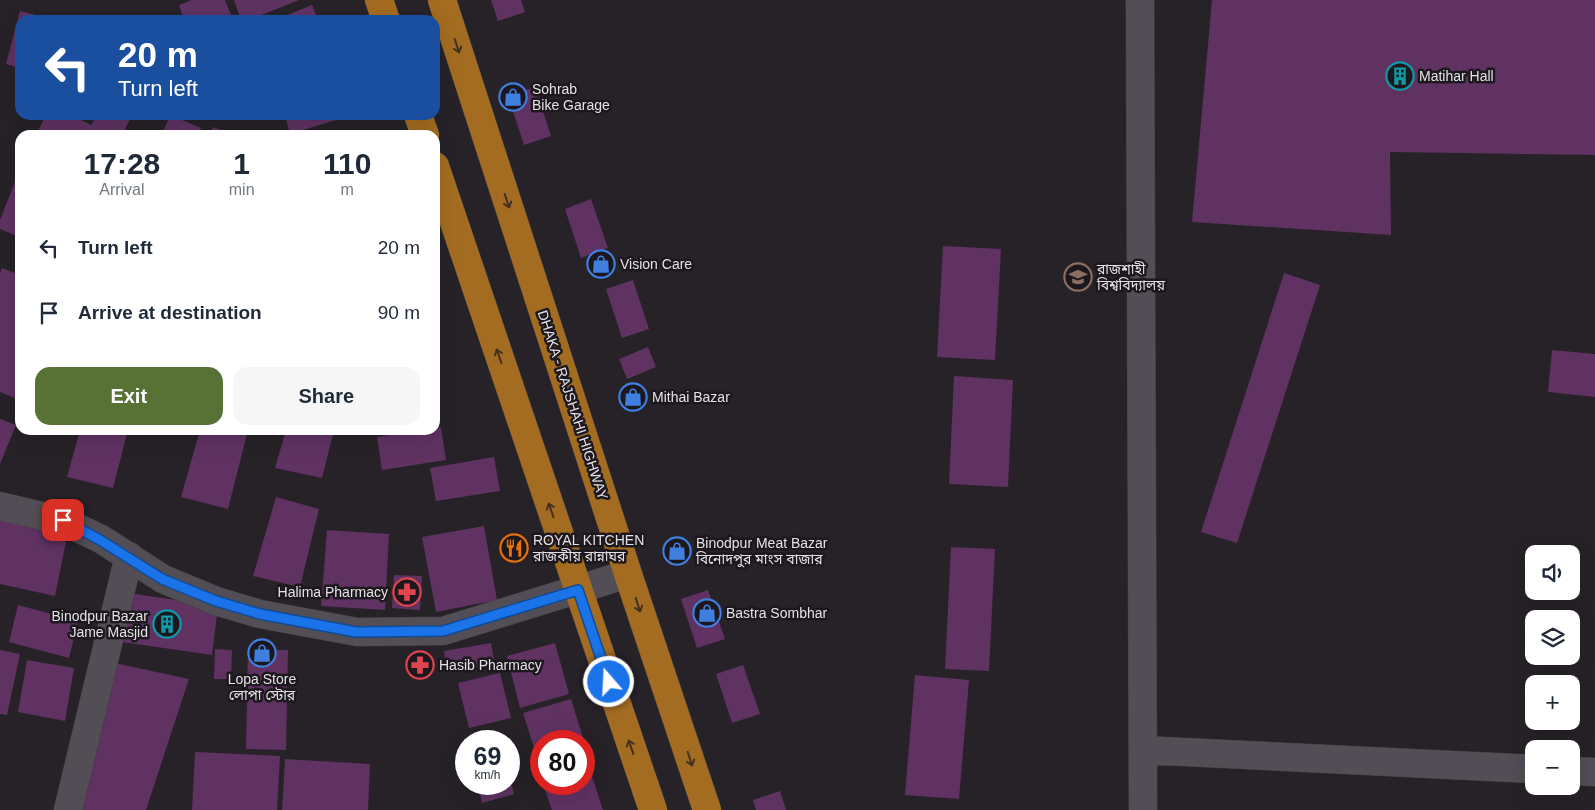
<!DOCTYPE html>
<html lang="en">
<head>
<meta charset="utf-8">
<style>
  body { margin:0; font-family:Arial,"Noto Sans Bengali",sans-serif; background:#f6f6f7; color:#1f2937; height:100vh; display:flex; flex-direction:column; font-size:19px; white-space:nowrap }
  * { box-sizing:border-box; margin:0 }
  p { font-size:16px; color:#747a83 }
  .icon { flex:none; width:28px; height:28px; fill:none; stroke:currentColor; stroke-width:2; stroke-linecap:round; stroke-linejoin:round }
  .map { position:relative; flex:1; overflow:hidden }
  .side { position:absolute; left:15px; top:130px; width:425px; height:305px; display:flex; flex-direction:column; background:#fff; border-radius:15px; box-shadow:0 5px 20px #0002 }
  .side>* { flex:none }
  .banner { position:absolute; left:15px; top:15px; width:425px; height:105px; border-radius:15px; box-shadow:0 5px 20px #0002; background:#1a4fa0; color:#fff; overflow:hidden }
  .tools { position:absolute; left:1525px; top:545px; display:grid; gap:10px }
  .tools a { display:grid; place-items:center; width:55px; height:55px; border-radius:10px; background:#fff; box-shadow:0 5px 20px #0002; font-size:25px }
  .speed { position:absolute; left:455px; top:730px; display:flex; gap:10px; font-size:25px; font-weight:700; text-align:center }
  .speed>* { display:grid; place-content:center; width:65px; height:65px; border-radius:50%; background:#fff; box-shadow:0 5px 20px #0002; line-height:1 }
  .speed small { font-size:12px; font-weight:400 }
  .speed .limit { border:8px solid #d22; background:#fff; color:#111 }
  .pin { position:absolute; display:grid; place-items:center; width:42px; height:42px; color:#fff; margin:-21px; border-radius:10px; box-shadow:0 2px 8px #0006 }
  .me { position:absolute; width:55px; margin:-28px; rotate:341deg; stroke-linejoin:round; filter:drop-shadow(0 0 4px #0008) }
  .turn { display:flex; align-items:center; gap:18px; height:105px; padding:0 20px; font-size:22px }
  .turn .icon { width:65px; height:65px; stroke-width:2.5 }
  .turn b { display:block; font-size:35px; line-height:42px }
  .eta { display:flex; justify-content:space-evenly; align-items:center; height:85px; text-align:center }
  .eta b { font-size:30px; font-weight:600; line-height:35px }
  .action { display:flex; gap:10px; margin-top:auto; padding:10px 20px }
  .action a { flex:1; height:58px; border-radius:15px; background:#587134; color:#fff; font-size:20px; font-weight:600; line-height:58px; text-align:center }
  .action a+a { background:#f6f6f7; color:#1f2937 }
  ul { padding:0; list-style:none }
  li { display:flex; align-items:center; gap:15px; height:65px; padding:0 20px }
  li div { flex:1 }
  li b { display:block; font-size:19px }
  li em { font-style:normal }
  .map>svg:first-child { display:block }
  .building { fill:#5f3262 }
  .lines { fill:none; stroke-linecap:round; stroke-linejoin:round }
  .minor-casing { stroke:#423e44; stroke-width:29 }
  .trunk-casing { stroke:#423e44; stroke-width:29 }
  .minor { stroke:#534e55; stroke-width:28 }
  .trunk { stroke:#a36c21; stroke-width:28 }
  .oneway { stroke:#44311f }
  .route-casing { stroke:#114b97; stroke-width:12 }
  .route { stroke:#1a73e8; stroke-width:9 }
  .labels { text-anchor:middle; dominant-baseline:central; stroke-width:5; stroke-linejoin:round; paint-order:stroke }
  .poi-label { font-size:14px; fill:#e4e1e5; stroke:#1c181e; text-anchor:start }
  .street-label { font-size:14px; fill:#e4e1e5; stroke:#1c181e }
</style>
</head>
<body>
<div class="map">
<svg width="1595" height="810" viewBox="0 0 1595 810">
  <rect width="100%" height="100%" fill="#262228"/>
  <!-- building -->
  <path class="building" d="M 192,0 L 225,0 L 233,20 L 184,20 L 179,5 Z
    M 234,0 L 299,0 L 249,20 L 241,20 Z
    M 491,0 L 521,0 L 525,12 L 498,21 Z
    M 1212,0 L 1595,0 L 1595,155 L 1390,152 L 1391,235 L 1192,222 Z
    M 312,5 L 318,20 L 275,20 Z
    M 20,11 L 51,19 L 20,20 L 20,68 L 6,64 Z
    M 535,87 L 551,136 L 524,145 L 508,96 Z
    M 46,115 L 71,115 L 91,125 L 97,115 L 132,115 L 122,135 L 36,135 Z
    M 170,115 L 201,128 L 198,135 L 162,135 Z
    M 285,115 L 352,115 L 290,134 Z
    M 213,127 L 232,135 L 210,135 Z
    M 20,169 L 20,237 L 0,229 L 0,220 Z
    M 591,199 L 608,248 L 581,258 L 565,209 Z
    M 943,246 L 1001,249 L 995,360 L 937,357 Z
    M 2,268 L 20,275 L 20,400 L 0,392 L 0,273 Z
    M 1284,273 L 1320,285 L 1237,543 L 1201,532 Z
    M 633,280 L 649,329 L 622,338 L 606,289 Z
    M 648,347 L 656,367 L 627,379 L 619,359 Z
    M 1552,350 L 1595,354 L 1595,397 L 1548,392 Z
    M 954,376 L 1013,380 L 1008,487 L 949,484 Z
    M 0,419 L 16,425 L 0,464 Z
    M 441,427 L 446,460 L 382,470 L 377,437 L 422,430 L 435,430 L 435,428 Z
    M 80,430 L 128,430 L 113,488 L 67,477 Z
    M 200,430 L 248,430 L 228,509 L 181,497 Z
    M 286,430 L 334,430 L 322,478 L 275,468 Z
    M 494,457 L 500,491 L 436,501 L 430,468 Z
    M 276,497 L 319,509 L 300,587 L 253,576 Z
    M 0,517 L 68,532 L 55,596 L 0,584 Z
    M 484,526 L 497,600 L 436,612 L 422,537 Z
    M 327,530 L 389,534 L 385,610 L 321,606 Z
    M 951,547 L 995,549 L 989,671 L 945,669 Z
    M 394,575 L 422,576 L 420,610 L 392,608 Z
    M 708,590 L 725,639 L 697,648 L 681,599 Z
    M 121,592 L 218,606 L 212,655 L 115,641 Z
    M 18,605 L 78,621 L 69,658 L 9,642 Z
    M 491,643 L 495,665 L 447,672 L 444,651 Z
    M 555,643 L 569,694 L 520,708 L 507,656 Z
    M 215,649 L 232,650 L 231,679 L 214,679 Z
    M 248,649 L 288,650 L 286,750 L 246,749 Z
    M 0,650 L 20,654 L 7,715 L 0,714 Z
    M 27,660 L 74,668 L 65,721 L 18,712 Z
    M 110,662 L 189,679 L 146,810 L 78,810 Z
    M 743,665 L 760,714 L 732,723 L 716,674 Z
    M 500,673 L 511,718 L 469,728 L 458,683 Z
    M 915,675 L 969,680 L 959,799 L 905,795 Z
    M 571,699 L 584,741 L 541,741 L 541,759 L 538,760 L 523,713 Z
    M 499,731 L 501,741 L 467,741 L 467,739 Z
    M 195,752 L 280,756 L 277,810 L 192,810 Z
    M 584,752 L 603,810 L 552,810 L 543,784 L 584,784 Z
    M 285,759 L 370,764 L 368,810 L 282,810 Z
    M 509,776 L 514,794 L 482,803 L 478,784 L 509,784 Z
    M 780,791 L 786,810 L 756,810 L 753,800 Z"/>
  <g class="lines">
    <!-- minor casing -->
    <g class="minor-casing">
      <path id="minor" d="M 1140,0 L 1143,810
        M 0,506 L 63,521 L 101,539 L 163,579 L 216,601 L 260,614 L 357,632 L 443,631 L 628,574
        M 1143,750 L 1534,769
        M 1571,771 L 1595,772
        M 68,810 L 129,556"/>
    </g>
    <!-- trunk casing -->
    <g class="trunk-casing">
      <path id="trunk" d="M 379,0 L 386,20
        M 442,0 L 628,574 L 707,810
        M 418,115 L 425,135
        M 435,166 L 653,810"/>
    </g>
    <!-- minor -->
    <use href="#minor" class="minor"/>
    <!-- trunk -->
    <use href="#trunk" class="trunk"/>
  </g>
  <!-- one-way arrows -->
  <defs><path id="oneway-shaft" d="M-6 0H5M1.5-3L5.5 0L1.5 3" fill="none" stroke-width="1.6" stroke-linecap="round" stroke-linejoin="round" transform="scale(1.25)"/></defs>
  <g class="oneway">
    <use href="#oneway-shaft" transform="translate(457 46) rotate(72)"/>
    <use href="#oneway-shaft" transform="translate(507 201) rotate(72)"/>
    <use href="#oneway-shaft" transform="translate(499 356) rotate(-109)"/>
    <use href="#oneway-shaft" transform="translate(551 510) rotate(-109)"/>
    <use href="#oneway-shaft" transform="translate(638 605) rotate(72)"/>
    <use href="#oneway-shaft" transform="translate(631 747) rotate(-109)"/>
    <use href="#oneway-shaft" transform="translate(690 759) rotate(72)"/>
  </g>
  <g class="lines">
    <!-- route casing -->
    <g class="route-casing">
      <path id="route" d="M 63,520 L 100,540 L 162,579 L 216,601 L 260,614 L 356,632 L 443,631 L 578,590 L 609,682"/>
    </g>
    <!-- route -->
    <use href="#route" class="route"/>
  </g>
  <!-- icons -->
  <defs>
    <g id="building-ring" transform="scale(1.4375)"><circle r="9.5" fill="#1c181e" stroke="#0f9aa8" stroke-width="1.5"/><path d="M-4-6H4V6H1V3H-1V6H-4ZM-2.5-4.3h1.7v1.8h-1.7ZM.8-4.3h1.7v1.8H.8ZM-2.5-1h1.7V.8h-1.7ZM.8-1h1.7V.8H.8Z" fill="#0f9aa8"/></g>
    <g id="shop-ring" transform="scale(1.4375)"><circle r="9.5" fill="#1c181e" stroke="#3f7fe0" stroke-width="1.5"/><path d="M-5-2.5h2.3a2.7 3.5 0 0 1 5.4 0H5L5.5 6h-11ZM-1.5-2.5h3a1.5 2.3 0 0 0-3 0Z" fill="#3f7fe0"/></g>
    <g id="university-ring" transform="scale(1.4375)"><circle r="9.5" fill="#1c181e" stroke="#8d6e63" stroke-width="1.5"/><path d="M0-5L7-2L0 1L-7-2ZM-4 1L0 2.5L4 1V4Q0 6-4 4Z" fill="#8d6e63"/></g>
    <g id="restaurant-ring" transform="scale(1.4375)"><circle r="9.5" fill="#1c181e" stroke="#e8710a" stroke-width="1.5"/><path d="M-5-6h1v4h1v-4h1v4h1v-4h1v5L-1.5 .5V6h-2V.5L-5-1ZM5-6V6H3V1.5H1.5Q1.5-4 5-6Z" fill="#e8710a"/></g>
    <g id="pharmacy-ring" transform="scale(1.4375)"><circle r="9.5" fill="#1c181e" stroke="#e0444e" stroke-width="1.5"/><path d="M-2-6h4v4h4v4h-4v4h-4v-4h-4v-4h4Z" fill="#e0444e"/></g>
  </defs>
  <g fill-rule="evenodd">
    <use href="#building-ring" x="1400" y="76"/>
    <use href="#shop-ring" x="513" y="97"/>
    <use href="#shop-ring" x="601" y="264"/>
    <use href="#university-ring" x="1078" y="277"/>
    <use href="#shop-ring" x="633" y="397"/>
    <use href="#restaurant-ring" x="514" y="548"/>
    <use href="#shop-ring" x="677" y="551"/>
    <use href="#pharmacy-ring" x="407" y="592"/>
    <use href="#shop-ring" x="707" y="613"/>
    <use href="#building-ring" x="167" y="624"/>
    <use href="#shop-ring" x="262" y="653"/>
    <use href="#pharmacy-ring" x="420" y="665"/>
  </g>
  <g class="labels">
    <!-- poi labels -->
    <g class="poi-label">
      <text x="1419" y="76">Matihar Hall</text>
      <text x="532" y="89">Sohrab<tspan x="532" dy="16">Bike Garage</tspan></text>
      <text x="620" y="264">Vision Care</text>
      <text x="1097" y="269">রাজশাহী<tspan x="1097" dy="16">বিশ্ববিদ্যালয়</tspan></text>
      <text x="652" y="397">Mithai Bazar</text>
      <text x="533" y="540">ROYAL KITCHEN<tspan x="533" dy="16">রাজকীয় রান্নাঘর</tspan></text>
      <text x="696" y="543">Binodpur Meat Bazar<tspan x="696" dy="16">বিনোদপুর মাংস বাজার</tspan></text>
      <text x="388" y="592" text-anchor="end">Halima Pharmacy</text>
      <text x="726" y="613">Bastra Sombhar</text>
      <text x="148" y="616" text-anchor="end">Binodpur Bazar<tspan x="148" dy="16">Jame Masjid</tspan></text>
      <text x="439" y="665">Hasib Pharmacy</text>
      <text x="262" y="679" text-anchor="middle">Lopa Store<tspan x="262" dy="16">লোপা স্টোর</tspan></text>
    </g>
    <!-- street labels -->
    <g class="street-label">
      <text transform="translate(573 405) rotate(72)">DHAKA - RAJSHAHI HIGHWAY</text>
    </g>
  </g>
</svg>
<div class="tools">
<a><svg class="icon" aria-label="sound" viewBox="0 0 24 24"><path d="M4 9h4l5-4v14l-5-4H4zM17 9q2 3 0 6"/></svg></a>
<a><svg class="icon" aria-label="layers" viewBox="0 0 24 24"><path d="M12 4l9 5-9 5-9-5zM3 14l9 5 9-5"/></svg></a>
<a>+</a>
<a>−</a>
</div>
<div class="speed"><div>69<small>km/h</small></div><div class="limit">80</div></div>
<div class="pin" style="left:63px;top:520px;background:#d93025"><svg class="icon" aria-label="arrive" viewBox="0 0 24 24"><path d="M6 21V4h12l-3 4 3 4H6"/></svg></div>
<svg class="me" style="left:609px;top:682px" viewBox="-20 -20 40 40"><circle r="17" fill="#1a73e8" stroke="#fff" stroke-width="3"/><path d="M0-11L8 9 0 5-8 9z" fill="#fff"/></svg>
<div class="banner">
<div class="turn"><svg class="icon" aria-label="left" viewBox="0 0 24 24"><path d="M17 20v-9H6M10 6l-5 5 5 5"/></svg><div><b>20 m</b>Turn left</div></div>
</div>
<section class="side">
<div class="eta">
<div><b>17:28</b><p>Arrival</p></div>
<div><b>1</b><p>min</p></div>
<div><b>110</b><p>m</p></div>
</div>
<ul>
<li><svg class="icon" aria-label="left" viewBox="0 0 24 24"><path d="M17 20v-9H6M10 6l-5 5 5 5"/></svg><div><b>Turn left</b></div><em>20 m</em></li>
<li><svg class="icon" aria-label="arrive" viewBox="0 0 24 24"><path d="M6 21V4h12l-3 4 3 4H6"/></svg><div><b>Arrive at destination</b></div><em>90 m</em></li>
</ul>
<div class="action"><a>Exit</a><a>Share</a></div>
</section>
</div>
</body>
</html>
